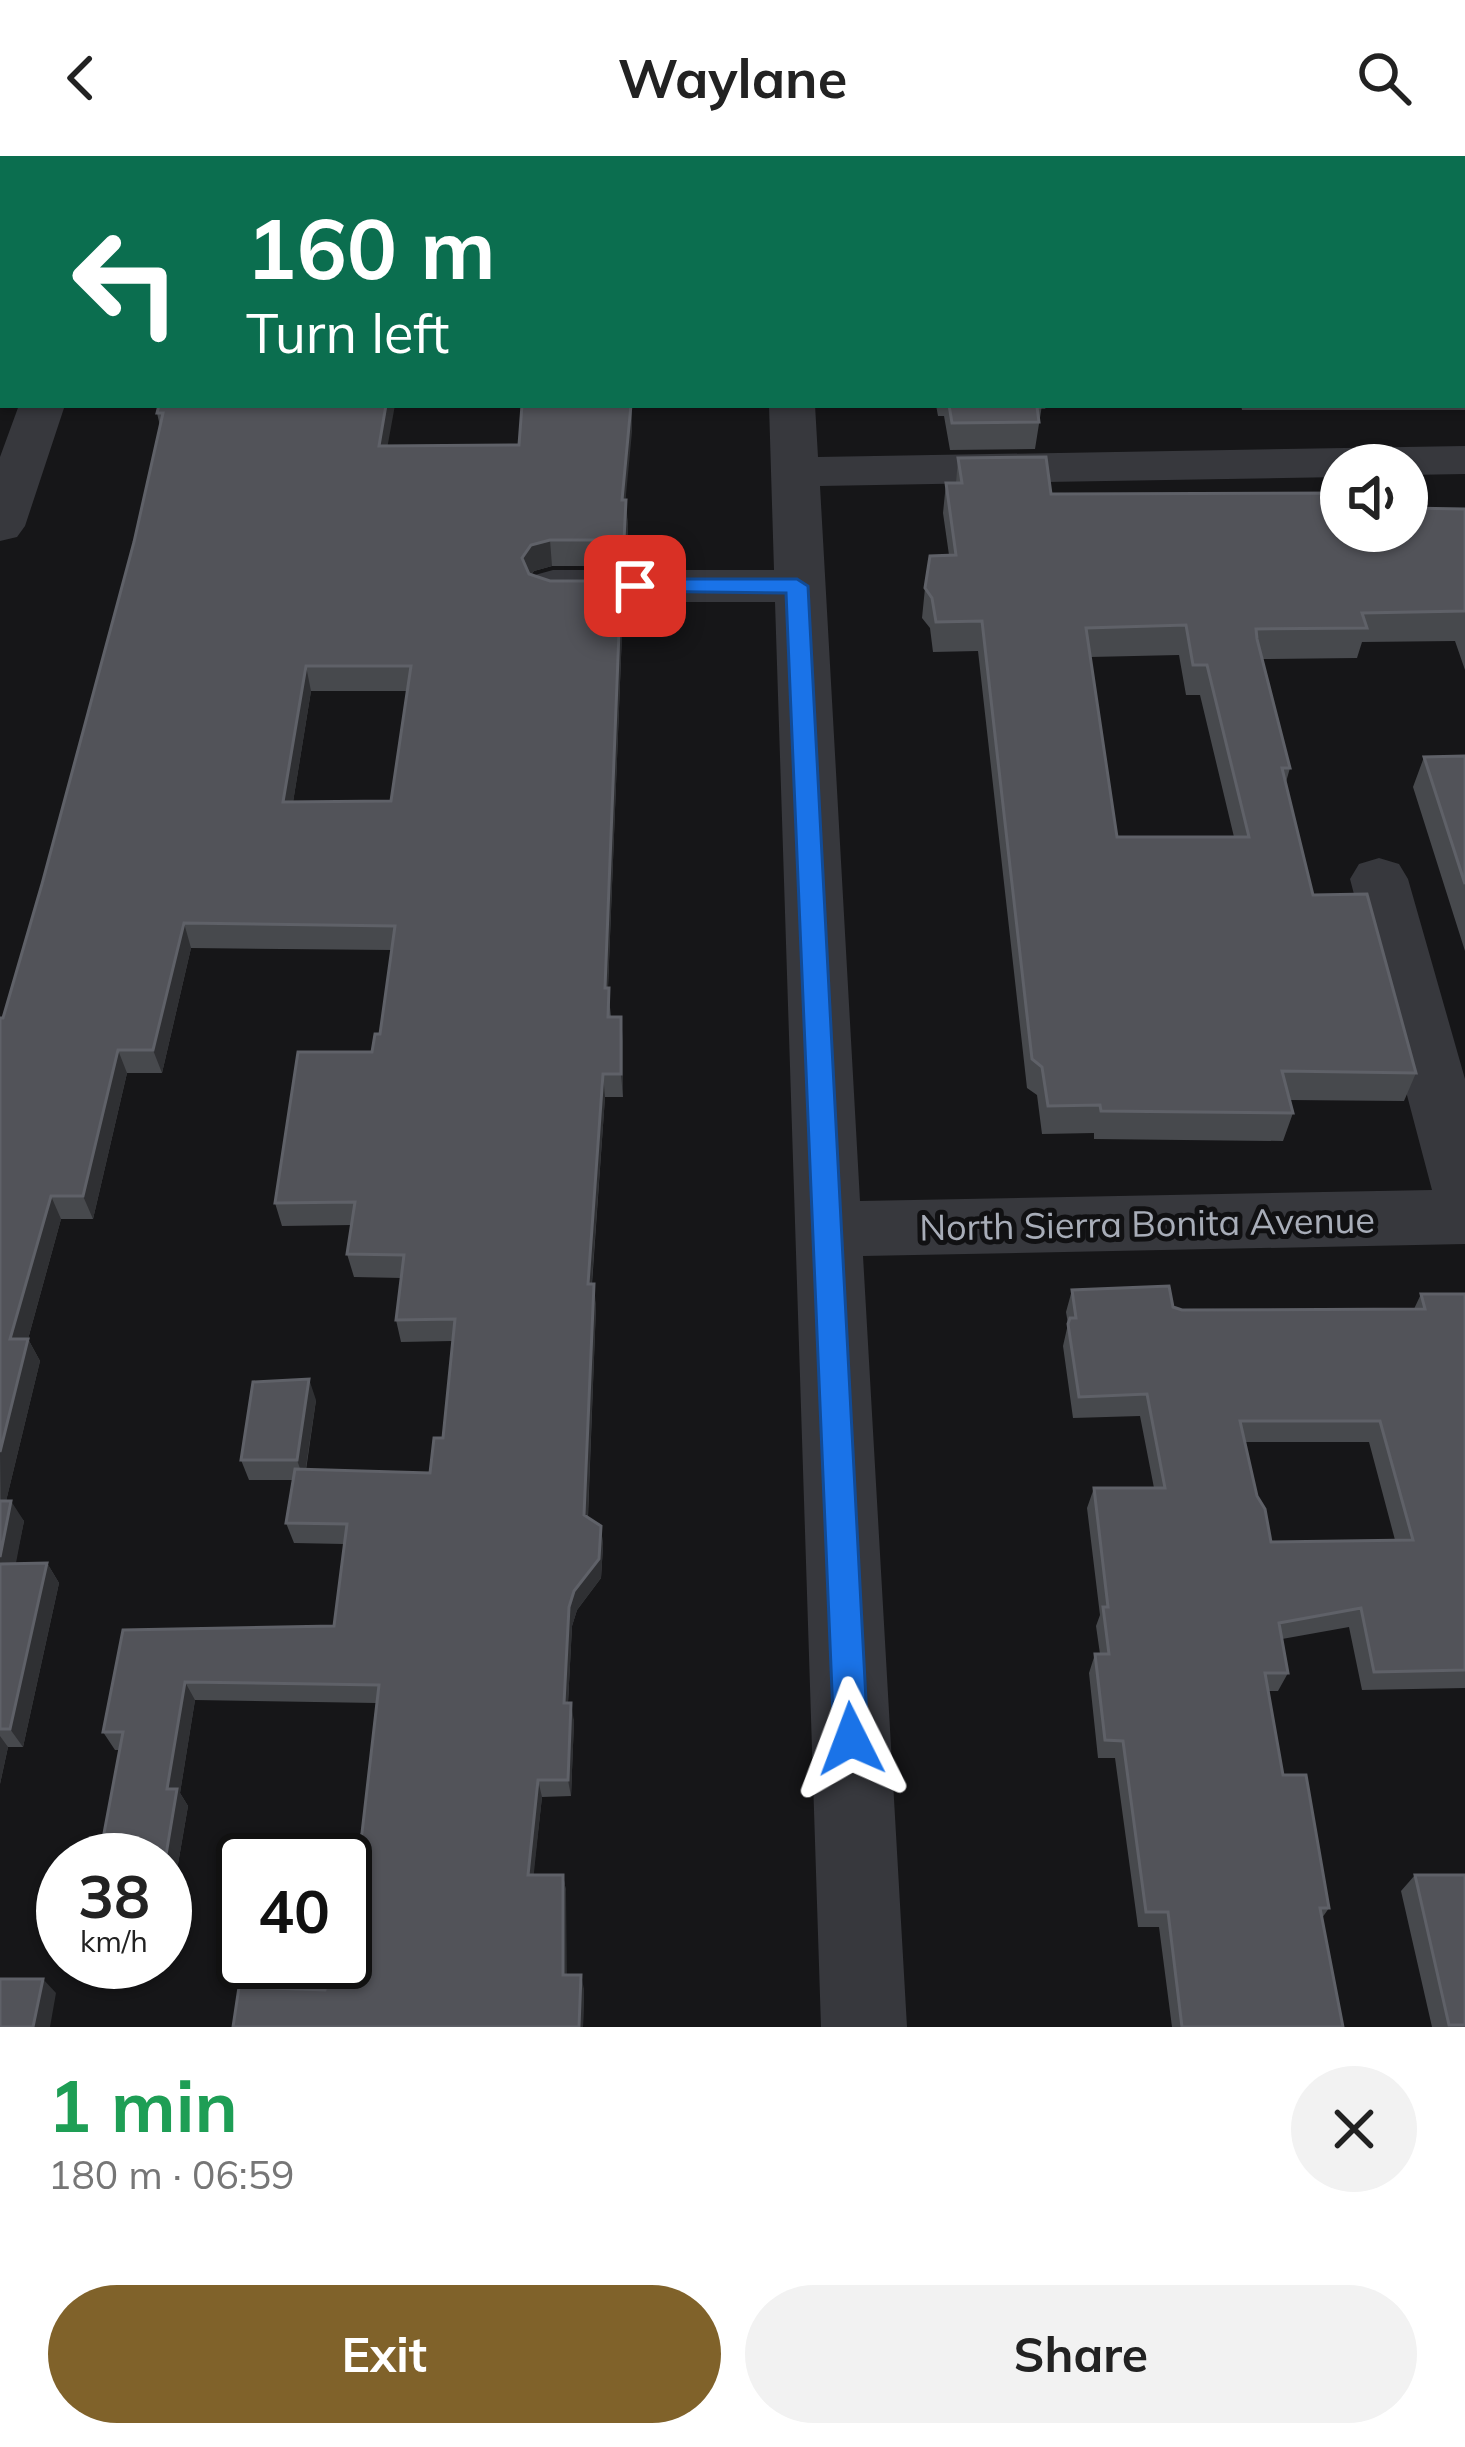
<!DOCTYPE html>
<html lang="en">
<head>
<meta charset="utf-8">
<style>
  body { margin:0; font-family:Mulish,sans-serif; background:#f2f2f2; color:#222; height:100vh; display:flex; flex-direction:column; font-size:45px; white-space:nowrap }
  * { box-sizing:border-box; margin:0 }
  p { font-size:39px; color:#767676 }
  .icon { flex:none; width:66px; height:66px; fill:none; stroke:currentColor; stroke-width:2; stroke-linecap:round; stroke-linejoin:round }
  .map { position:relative; height:1871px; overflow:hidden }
  .drawer { display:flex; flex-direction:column; background:#fff; flex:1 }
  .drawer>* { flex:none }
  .top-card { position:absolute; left:0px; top:0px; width:1467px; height:252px; box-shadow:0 3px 9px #0004; background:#0b6e4f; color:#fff; overflow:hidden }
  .buttons { position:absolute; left:1320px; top:288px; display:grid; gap:24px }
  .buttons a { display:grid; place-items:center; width:108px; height:108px; border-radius:50%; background:#fff; box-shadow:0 3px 9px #0004; font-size:60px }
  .speed { position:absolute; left:36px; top:1677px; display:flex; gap:24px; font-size:60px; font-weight:700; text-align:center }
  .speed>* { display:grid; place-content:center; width:156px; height:156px; border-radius:50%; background:#fff; box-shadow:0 3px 9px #0004; line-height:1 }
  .speed small { font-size:30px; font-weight:400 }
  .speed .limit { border:6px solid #111; border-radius:18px; background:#fff; color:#111 }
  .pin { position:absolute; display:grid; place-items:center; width:102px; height:102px; color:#fff; margin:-51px; border-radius:24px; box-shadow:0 6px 18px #0006 }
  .me { position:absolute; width:132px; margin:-66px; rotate:357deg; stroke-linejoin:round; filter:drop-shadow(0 0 9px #0008) }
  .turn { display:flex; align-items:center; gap:42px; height:252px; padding:0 48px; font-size:54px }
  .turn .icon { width:156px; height:156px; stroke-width:2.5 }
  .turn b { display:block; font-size:84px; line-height:102px }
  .round { display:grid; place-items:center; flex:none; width:126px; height:126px; border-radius:63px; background:#f2f2f2 }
  .summary { display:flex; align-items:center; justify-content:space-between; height:204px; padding:0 48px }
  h1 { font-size:72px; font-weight:700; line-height:90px; color:#1e9e55 }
  .cta { display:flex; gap:24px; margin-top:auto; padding:24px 48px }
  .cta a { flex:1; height:138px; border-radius:72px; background:#80622a; color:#fff; font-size:48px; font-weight:700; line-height:138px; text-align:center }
  .cta a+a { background:#f2f2f2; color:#222 }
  header { display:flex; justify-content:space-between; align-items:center; height:156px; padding:0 48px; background:#fff; font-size:54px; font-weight:700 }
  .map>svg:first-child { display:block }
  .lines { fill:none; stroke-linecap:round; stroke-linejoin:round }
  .minor { fill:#37383d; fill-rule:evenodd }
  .wall { fill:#47494d; fill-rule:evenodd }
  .shaded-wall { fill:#2f3033 }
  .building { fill:#525359; stroke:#5f6168; stroke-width:3; fill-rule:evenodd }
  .route { fill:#1a73e8; stroke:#114b97; stroke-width:3 }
  .labels { text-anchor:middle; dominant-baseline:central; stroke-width:10; stroke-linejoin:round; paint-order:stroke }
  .street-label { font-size:36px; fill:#a8adb8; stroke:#111113 }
</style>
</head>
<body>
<header><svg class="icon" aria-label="back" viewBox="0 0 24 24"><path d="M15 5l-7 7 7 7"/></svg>Waylane<svg class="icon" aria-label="search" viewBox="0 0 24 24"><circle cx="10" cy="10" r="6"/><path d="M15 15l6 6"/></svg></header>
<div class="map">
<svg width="1465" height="1871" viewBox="0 0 1465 1871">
  <rect width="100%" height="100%" fill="#161618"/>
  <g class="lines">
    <!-- minor -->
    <path class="minor" d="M 499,0 L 539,0 L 539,3 L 499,3 Z
      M 761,0 L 801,0 L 802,3 L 762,3 Z
      M 0,18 L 3,18 L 3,42 L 0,42 Z
      M 1464,41 L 1465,41 L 1465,65 L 1464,65 Z
      M 19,249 L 65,249 L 25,370 L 17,381 L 0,385 L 0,301 Z
      M 769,249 L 815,249 L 818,301 L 1465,290 L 1465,318 L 1407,319 L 1407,309 L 1341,309 L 1341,321 L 820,330 L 860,1045 L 1432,1034 L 1350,723 L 1359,708 L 1379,702 L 1399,708 L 1408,723 L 1465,923 L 1465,1088 L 863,1100 L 907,1871 L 821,1871 L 775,446 L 553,446 L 535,441 L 528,430 L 535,419 L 553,414 L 774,414 Z"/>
  </g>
  <!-- wall -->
  <path class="wall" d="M 220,0 L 333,0 L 333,3 L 221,3 Z
    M 530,0 L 668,0 L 668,3 L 530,3 Z
    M 940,0 L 1451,0 L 1450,3 L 940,3 Z
    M 1464,89 L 1465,254 L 1242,254 L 1241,249 L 1464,249 Z
    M 522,249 L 632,249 L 625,344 L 628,370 L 626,410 L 552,410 L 534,415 L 531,419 L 550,425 L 621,425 L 623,451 L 608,832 L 611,861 L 621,861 L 623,941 L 605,941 L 592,1128 L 596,1150 L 588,1361 L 601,1370 L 603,1390 L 601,1422 L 577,1454 L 572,1470 L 568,1547 L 574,1565 L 571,1640 L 542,1641 L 533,1719 L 563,1719 L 566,1735 L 566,1819 L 584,1833 L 583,1871 L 233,1871 L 325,1834 L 362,1677 L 376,1547 L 195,1544 L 180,1637 L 188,1650 L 168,1766 L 165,1766 L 165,1704 L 120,1594 L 115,1594 L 103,1576 L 123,1474 L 334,1470 L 344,1388 L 294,1387 L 286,1367 L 293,1324 L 249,1324 L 241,1304 L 316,1244 L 306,1314 L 430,1317 L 443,1282 L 452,1185 L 401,1186 L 396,1164 L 401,1122 L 354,1121 L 347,1098 L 352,1069 L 282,1070 L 275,1047 L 372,896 L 380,878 L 392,794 L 191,792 L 162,917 L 127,917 L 93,1063 L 61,1063 L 28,1183 L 40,1205 L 6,1345 L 24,1365 L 15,1408 L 47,1407 L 59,1427 L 23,1591 L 8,1591 L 0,1628 L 0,862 L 3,862 L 42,728 L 134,386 L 160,270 L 157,257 L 387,290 L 519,289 ZM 311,535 L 407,535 L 391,645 L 293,646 Z
    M 936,249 L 1042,249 L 1035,293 L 950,294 L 944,260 L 938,260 Z
    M 958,302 L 1051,338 L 1341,375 L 1465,353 L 1465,514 L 1455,485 L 1362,486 L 1357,502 L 1262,503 L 1290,612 L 1286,626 L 1313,739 L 1416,917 L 1404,945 L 1290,944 L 1293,957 L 1283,985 L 1094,983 L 1094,977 L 1042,978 L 1037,939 L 1027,932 L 978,495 L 933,496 L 930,472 L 922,462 L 925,432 L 949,399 L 943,357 L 946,327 L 956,327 ZM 1179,499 L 1186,539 L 1200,539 L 1234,681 L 1117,681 L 1090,501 Z
    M 1465,600 L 1465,795 L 1413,631 L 1424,601 Z
    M 1072,1134 L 1182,1154 L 1414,1153 L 1421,1138 L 1465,1138 L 1465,1532 L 1362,1534 L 1349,1471 L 1282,1483 L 1288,1517 L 1278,1535 L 1269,1535 L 1283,1619 L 1329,1752 L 1322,1762 L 1343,1871 L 1172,1871 L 1159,1771 L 1138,1771 L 1115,1602 L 1098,1602 L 1089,1517 L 1095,1498 L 1100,1498 L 1096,1470 L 1100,1459 L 1087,1352 L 1094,1332 L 1154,1332 L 1140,1260 L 1073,1262 L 1063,1190 L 1068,1168 L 1066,1156 ZM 1245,1286 L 1369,1286 L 1395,1384 L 1271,1386 L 1257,1340 Z
    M 1415,1719 L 1465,1719 L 1465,1871 L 1432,1871 L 1401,1735 Z"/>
  <!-- shaded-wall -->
  <path class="shaded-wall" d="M 0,97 L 3,107 L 3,117 L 0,120 Z
    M 386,249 L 395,249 L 383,315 L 379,290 Z
    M 631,249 L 632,249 L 632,276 L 623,370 L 622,344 Z
    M 626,344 L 628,370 L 626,410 L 624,384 Z
    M 550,384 L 552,410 L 534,415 L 524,428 L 522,402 L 531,389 Z
    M 621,425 L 623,451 L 607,856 L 605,832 Z
    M 306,510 L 311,535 L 289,671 L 283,646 Z
    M 184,767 L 191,792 L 162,917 L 153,894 Z
    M 621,861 L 623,885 L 623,941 L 621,918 Z
    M 118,894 L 127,917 L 93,1063 L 83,1040 Z
    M 603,918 L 605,941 L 590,1150 L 588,1128 Z
    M 51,1040 L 61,1063 L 28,1183 L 40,1205 L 1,1366 L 0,1296 L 10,1183 Z
    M 594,1128 L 596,1150 L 587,1379 L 584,1359 Z
    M 309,1223 L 316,1244 L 304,1324 L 297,1304 Z
    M 11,1345 L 24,1365 L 12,1428 L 0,1410 L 0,1401 Z
    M 601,1370 L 603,1390 L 601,1422 L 577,1454 L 572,1470 L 567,1565 L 564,1547 L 569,1451 Z
    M 47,1407 L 59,1427 L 23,1591 L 10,1573 Z
    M 185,1526 L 195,1544 L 180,1637 L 188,1650 L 168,1766 L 165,1761 L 167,1633 Z
    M 571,1547 L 574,1565 L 571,1640 L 568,1624 Z
    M 0,1580 L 8,1591 L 0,1628 Z
    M 538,1624 L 542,1641 L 532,1735 L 528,1719 Z
    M 563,1719 L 566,1735 L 567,1833 L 563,1819 Z
    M 581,1819 L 584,1833 L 583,1871 L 579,1871 Z
    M 43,1823 L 56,1837 L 50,1871 L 33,1871 Z"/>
  <!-- building -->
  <path class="building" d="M 530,0 L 649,0 L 648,3 L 530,3 Z
    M 945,0 L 998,0 L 998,3 L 946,3 Z
    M 1189,0 L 1384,0 L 1385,3 L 1190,3 Z
    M 1464,89 L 1465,89 L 1465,227 L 1464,227 Z
    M 159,249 L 386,249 L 379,290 L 519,289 L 522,249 L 631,249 L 622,344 L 626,344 L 624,384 L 550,384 L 531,389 L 522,402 L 529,418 L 550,425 L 621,425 L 605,832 L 609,832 L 608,861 L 621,861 L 621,918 L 603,918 L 588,1128 L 594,1128 L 584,1359 L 601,1370 L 599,1403 L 574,1435 L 569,1451 L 564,1547 L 571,1547 L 568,1624 L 538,1624 L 528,1719 L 563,1719 L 563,1819 L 581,1819 L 579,1871 L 233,1871 L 239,1831 L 325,1834 L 329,1806 L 345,1806 L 345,1704 L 342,1704 L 343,1692 L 358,1692 L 362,1677 L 379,1529 L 185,1526 L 167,1633 L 177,1633 L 165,1705 L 99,1704 L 123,1576 L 103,1576 L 123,1474 L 334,1470 L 347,1368 L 286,1367 L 295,1313 L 430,1317 L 434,1282 L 443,1282 L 455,1163 L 396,1164 L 404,1099 L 347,1098 L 355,1046 L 275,1047 L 298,896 L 372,896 L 375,878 L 380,878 L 395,770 L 184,767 L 153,894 L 118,894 L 83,1040 L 51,1040 L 10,1183 L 28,1183 L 0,1296 L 0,862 L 3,862 L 42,728 L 134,386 L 163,257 L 157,257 ZM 306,510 L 411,510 L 391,645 L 283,646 Z
    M 949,249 L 1042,249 L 1043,251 L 1037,251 L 1039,266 L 952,267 Z
    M 1046,301 L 1051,338 L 1341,337 L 1341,375 L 1407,375 L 1407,352 L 1465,353 L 1465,455 L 1362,457 L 1367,472 L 1256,473 L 1257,483 L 1290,612 L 1282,612 L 1313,739 L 1367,738 L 1416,917 L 1282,915 L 1293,957 L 1101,955 L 1100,949 L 1048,950 L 1042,911 L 1032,903 L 982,465 L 936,466 L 932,442 L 925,432 L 930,400 L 956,399 L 946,327 L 962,327 L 958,302 ZM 1186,469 L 1193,509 L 1207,509 L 1249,681 L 1117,681 L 1086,472 Z
    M 1465,600 L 1465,728 L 1424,601 Z
    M 1169,1130 L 1173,1151 L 1182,1154 L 1425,1153 L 1421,1138 L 1465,1138 L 1465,1514 L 1374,1516 L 1361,1452 L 1279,1467 L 1288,1517 L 1265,1517 L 1283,1619 L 1306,1619 L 1329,1752 L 1320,1752 L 1343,1871 L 1182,1871 L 1168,1756 L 1146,1756 L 1123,1585 L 1105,1584 L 1095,1498 L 1109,1498 L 1103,1451 L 1108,1451 L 1094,1332 L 1165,1332 L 1147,1238 L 1079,1241 L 1068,1168 L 1070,1162 L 1076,1162 L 1072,1134 ZM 1240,1265 L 1380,1265 L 1413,1384 L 1271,1386 L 1265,1353 L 1257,1340 Z
    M 309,1223 L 297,1304 L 241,1304 L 253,1226 Z
    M 0,1345 L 11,1345 L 0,1401 Z
    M 47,1407 L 10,1573 L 0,1573 L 0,1408 Z
    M 1415,1719 L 1465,1719 L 1465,1869 L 1449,1869 Z
    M 0,1823 L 43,1823 L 33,1871 L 0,1871 Z"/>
  <!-- route -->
  <path class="route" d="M 635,423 L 797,423 L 808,430 L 868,1583 L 863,1595 L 851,1600 L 839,1595 L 834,1583 L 786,437 L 627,435 L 627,425 Z"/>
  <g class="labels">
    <!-- street labels -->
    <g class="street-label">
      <text transform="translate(1147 1067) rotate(-1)">North Sierra Bonita Avenue</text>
    </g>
  </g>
</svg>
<div class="buttons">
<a><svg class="icon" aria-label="sound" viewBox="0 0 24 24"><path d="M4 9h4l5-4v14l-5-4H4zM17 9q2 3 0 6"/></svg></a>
</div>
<div class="speed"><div>38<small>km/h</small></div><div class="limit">40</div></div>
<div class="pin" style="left:635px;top:430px;background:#d93025"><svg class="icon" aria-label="arrive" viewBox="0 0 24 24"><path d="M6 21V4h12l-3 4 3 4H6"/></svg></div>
<svg class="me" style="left:851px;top:1583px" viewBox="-20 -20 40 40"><path d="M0-17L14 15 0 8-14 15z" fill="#1a73e8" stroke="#fff" stroke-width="4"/></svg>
<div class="top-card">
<div class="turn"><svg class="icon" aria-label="left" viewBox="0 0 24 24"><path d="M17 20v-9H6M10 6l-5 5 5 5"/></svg><div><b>160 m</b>Turn left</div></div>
</div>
</div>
<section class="drawer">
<div class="summary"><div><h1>1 min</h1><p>180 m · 06:59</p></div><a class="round"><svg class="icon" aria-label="close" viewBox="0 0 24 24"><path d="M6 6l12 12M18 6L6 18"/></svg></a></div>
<div class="cta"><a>Exit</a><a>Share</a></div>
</section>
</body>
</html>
